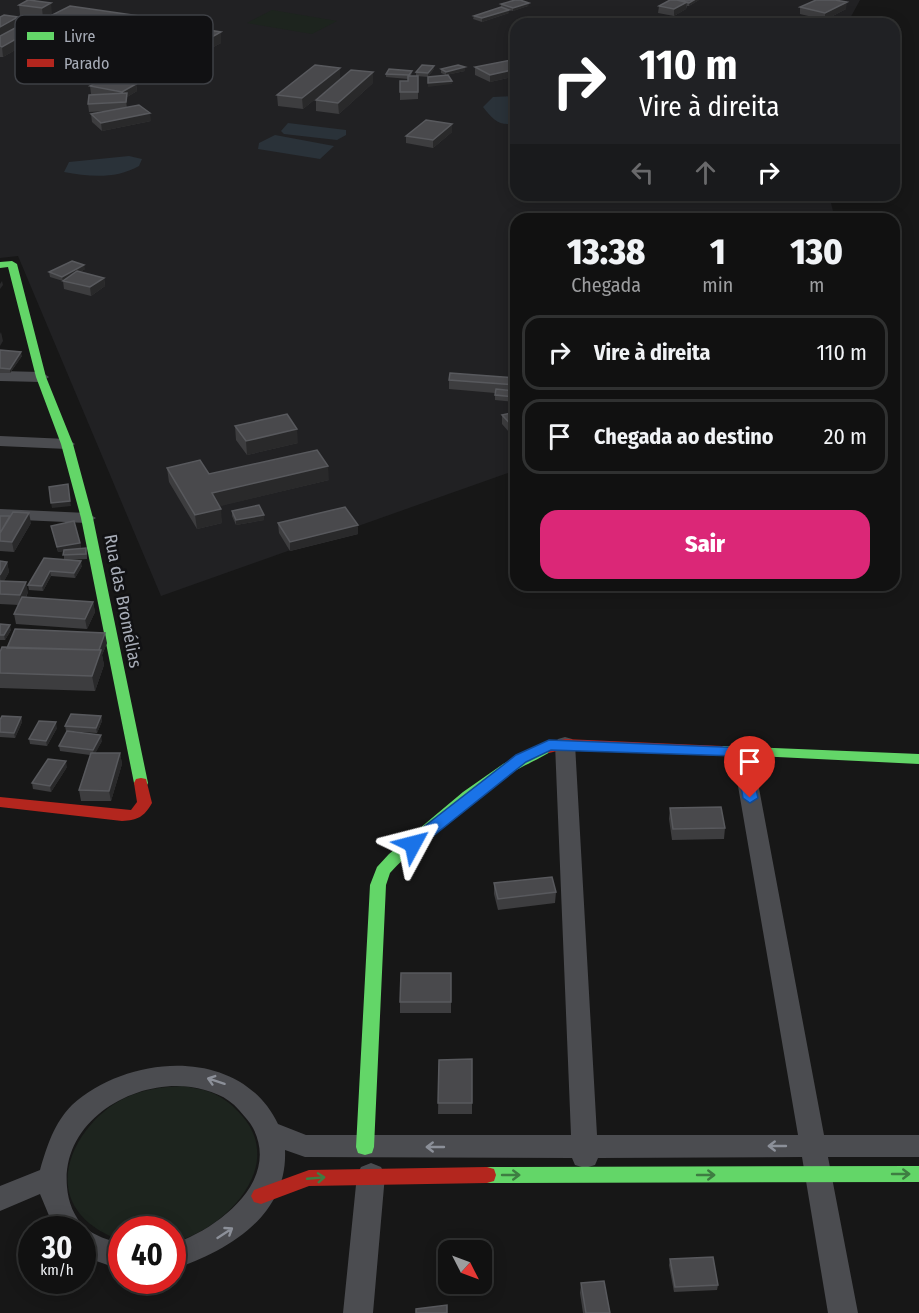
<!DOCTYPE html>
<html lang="pt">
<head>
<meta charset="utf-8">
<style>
  body { margin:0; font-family:"Fira Sans Condensed",sans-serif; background:#1a1a1a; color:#f1f3f6; height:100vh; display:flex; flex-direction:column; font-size:22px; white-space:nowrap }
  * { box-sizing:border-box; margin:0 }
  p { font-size:20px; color:#9c9d9f }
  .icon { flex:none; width:33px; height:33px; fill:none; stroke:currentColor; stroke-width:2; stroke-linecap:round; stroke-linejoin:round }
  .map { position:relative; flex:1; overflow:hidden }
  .side { position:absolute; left:510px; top:213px; width:390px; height:378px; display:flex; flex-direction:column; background:#111; border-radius:18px; box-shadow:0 3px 15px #0003,0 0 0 2px #303131 }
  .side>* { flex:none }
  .guide { position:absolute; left:510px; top:18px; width:390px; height:183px; border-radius:18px; box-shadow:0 3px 15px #0003,0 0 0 2px #303131; background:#202124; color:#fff; overflow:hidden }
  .needle { width:39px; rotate:132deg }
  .tools { position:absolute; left:438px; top:1240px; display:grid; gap:12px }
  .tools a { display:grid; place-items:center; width:54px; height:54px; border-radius:12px; background:#111; box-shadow:0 3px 15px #0003,0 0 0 2px #303131; font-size:30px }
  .speed { position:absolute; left:18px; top:1216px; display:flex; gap:12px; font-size:30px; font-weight:700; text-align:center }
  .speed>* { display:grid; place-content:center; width:78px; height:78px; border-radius:50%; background:#111; box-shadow:0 3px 15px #0003,0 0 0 2px #303131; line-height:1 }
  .speed small { font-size:15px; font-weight:400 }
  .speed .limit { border:9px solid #d22; background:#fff; color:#111 }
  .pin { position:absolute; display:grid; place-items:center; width:51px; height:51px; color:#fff; margin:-62px -26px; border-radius:50% 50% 50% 0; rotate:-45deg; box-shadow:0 0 6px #0007 }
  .pin .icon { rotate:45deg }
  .me { position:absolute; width:66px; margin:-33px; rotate:52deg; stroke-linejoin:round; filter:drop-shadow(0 0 4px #0008) }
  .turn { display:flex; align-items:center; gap:21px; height:126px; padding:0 30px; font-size:27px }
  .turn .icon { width:78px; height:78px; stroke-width:2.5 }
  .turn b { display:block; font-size:42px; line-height:51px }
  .lanes { display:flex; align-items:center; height:57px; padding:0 30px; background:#0003; justify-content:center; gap:30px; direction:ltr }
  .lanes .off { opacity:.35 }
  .eta { display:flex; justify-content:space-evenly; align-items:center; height:102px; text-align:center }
  .eta b { font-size:36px; font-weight:800; line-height:42px }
  .button { display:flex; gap:12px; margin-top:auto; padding:12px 30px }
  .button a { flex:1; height:69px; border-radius:18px; background:#db2777; color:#fff; font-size:24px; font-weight:800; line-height:69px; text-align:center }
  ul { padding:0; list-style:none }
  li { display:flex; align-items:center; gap:18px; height:75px; margin:0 12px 9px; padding:0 18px; border:3px solid #303131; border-radius:18px }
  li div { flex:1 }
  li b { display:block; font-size:22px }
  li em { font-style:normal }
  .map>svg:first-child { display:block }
  .built { fill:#212123 }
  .green { fill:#1d241e }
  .water { fill:#2a3239 }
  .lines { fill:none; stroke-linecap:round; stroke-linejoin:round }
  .street { fill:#4b4c50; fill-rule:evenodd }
  .fast { fill:#63d668; fill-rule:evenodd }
  .jam { fill:#b3261e; fill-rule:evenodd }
  .wall { fill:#3d3d3f }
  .shaded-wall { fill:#29292a }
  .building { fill:#49494c; stroke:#58595d; stroke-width:1.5 }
  .oneway { stroke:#8c9099 }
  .oneway2 { stroke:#3e7d42 }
  .route { fill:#1a73e8; stroke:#114b97; stroke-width:1.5 }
  .labels { text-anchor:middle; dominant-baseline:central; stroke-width:5; stroke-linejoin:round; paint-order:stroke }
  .street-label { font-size:18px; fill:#a8adb8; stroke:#111113 }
  .key { fill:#111113; stroke:#3e4045; stroke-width:1.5 }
  .key-label { font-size:16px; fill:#a8adb8 }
</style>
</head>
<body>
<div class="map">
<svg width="919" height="1313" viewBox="0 0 919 1313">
  <rect width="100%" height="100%" fill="#171717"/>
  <!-- built -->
  <path class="built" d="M 0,0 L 860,0 L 847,24 L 516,24 L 516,195 L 829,195 L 835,219 L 516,219 L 516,470 L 161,596 L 18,256 L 0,258 Z"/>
  <!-- green -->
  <path class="green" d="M 272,10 L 337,21 L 312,34 L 247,23 Z
    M 183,1086 C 192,1088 202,1089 210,1092 C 223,1097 234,1106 243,1117 C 286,1168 223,1231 173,1242 L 172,1230 L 122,1230 L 121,1241 C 105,1234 92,1228 80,1214 C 47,1174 86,1116 125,1098 C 144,1089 163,1087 183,1086 Z"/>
  <!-- water -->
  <path class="water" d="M 516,96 L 516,123 C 500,127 493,120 483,107 L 493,97 Z
    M 288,123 L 346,130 L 346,135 L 337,140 L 284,134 L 281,131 Z
    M 275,135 L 334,146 L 320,159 L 258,149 L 259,143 Z
    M 129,156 L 142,159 L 139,166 C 116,179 90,177 64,172 L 69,162 Z"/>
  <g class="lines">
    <!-- street -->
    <path class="street" d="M 0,371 L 41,372 L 49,377 L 41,382 L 0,381 Z
      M 0,436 L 67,439 L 75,444 L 67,449 L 0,446 Z
      M 0,509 L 87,513 L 96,518 L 87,523 L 0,519 Z
      M 565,737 L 572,739 L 575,744 L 597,1135 L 798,1135 L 732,751 L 735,746 L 749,746 L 752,751 L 824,1135 L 919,1135 L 919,1157 L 828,1157 L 858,1313 L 828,1313 L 802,1157 L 598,1158 L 595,1165 L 585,1168 L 575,1165 L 572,1158 L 305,1157 L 285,1150 C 288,1217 227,1251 172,1270 L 172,1244 C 216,1230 281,1182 253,1128 C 250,1122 244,1116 239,1110 C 227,1096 210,1090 191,1087 C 133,1079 61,1121 67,1187 C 68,1201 74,1218 85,1227 C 94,1236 109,1240 122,1244 L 122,1270 L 82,1256 L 82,1230 L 55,1230 L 40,1194 L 0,1211 L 0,1186 L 40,1170 C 47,1146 54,1123 72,1105 C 129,1053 241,1046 278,1124 L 306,1135 L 571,1135 L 555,744 L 558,739 Z
      M 371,1163 L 381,1167 L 385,1175 L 373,1313 L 343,1313 L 357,1175 L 361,1167 Z"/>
    <!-- fast -->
    <path class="fast" d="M 12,261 L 17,264 L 46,377 L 73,444 L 93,518 L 148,783 L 146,787 L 136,787 L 134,783 L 81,518 L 61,444 L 36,377 L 8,267 L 0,268 L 0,262 Z
      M 549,743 L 556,748 C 552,753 514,770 504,777 C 465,803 422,839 390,873 L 386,885 L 374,1147 L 372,1153 L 365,1155 L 358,1153 L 356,1147 L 370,885 L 377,867 L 389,854 L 463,792 L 503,764 L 523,753 Z
      M 722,746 L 919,754 L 919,764 L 717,754 L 715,751 L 717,748 Z
      M 919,1166 L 919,1182 L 487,1183 L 480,1181 L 478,1175 L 480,1169 L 487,1167 Z"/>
    <!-- jam -->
    <path class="jam" d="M 565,739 L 722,746 L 729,751 L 722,756 L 565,749 L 549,753 L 542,748 L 544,745 Z
      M 141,778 L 146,779 L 152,803 C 144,817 138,820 122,821 L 0,807 L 0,797 L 131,810 L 137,802 L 134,783 L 136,779 Z
      M 487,1167 L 494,1169 L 496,1175 L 494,1181 L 487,1183 L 309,1186 L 261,1204 L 254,1202 L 251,1196 L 254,1190 L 309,1170 Z"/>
  </g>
  <!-- wall -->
  <path class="wall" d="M 28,0 L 52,13 L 43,18 L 20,15 L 19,5 Z
    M 699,0 L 689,6 L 687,6 L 686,9 L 674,16 L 658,13 L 659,6 Z
    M 529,3 L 528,6 L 513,11 L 509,10 L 509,13 L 482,22 L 473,19 L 474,16 L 501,7 L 501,4 Z
    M 800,7 L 846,9 L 825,20 L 800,14 Z
    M 50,16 L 153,18 L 154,28 L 140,36 L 153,38 L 152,33 L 221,32 L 221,43 L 204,52 L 200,52 L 200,54 L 191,60 L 189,60 L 189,62 L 180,68 L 176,67 L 176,70 L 167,76 L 160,75 L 161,78 L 151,84 L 60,71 L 59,64 L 55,67 L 41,66 L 40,55 L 89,47 L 88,45 L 101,39 L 101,38 L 107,34 L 51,26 Z
    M 0,17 L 20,27 L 17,28 L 32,30 L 33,40 L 3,57 L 0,57 Z
    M 516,59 L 516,76 L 490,82 L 475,75 L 475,67 Z
    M 340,68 L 340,79 L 303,109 L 278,106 L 277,95 Z
    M 434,69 L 428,77 L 416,76 L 416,72 Z
    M 441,69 L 465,71 L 446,75 L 441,73 Z
    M 412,71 L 411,76 L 418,76 L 418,99 L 400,100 L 400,92 L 408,81 L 408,79 L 386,77 L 386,74 Z
    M 373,83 L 339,114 L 316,111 L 316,100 Z
    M 136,84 L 137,91 L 127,97 L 127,107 L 151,121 L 102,131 L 92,122 L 91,114 L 107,111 L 89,112 L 88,104 L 98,95 L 91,94 L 90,86 Z
    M 452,124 L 452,132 L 433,148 L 406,143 L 406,136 Z
    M 85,269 L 80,272 L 104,278 L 105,286 L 91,296 L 64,289 L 63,281 L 50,277 L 49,272 Z
    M 0,350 L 22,356 L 10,373 L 0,373 Z
    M 516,378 L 516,402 L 495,400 L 495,393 L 449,389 L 449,380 Z
    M 516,412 L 516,440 L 502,424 L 502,415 Z
    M 235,426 L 298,443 L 247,455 L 236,440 Z
    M 167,468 L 209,474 L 329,480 L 219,506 L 222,523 L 197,529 L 169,482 Z
    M 232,511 L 264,520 L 236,525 L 232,516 Z
    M 0,516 L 31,523 L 14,552 L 0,551 Z
    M 278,523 L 358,534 L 290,551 L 279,533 Z
    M 52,530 L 80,543 L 81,548 L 75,549 L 87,553 L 87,559 L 67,560 L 82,566 L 75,578 L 51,576 L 43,591 L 29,590 L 28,585 L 64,560 L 64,551 L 58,552 Z
    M 0,561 L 7,562 L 9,572 L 4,581 L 28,592 L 26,598 L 93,602 L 95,612 L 87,629 L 16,624 L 14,614 L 19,605 L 0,604 Z
    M 0,624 L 11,630 L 5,640 L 0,640 Z
    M 107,643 L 102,655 L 104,665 L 95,691 L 0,688 L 0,652 Z
    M 101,716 L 102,721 L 97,733 L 66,731 L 65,726 Z
    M 21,717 L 22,722 L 15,738 L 0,737 L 0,720 Z
    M 57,728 L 47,746 L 30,744 L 29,739 Z
    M 102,741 L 95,753 L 120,753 L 122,764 L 111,801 L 81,801 L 79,790 L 90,755 L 60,751 L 59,746 Z
    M 67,767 L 51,792 L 33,789 L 32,783 Z
    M 670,808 L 725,828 L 724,839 L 672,840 L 669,819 Z
    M 494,883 L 556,892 L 555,903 L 498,910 L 494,894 Z
    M 451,973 L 451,1013 L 400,1013 L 400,1002 Z
    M 472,1059 L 472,1114 L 438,1114 L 439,1060 Z
    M 670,1259 L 718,1285 L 717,1290 L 674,1292 L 669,1265 Z
    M 581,1283 L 610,1313 L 583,1313 L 580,1293 Z"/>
  <!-- shaded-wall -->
  <path class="shaded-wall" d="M 694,0 L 699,0 L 689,6 L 689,3 Z
    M 687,2 L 686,9 L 674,16 L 674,9 Z
    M 847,2 L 846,9 L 825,20 L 825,13 Z
    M 51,3 L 52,13 L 43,18 L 42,8 Z
    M 529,3 L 528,6 L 513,11 L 513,8 Z
    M 509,10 L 509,13 L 482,22 L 482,18 Z
    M 18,17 L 20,27 L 0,38 L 0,27 Z
    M 153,18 L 154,28 L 136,39 L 134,28 Z
    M 32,30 L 33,40 L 3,57 L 2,47 Z
    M 221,32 L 221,43 L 204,52 L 203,42 Z
    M 80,40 L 81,51 L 75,52 L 75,55 L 64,61 L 58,60 L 59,64 L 55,67 L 53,57 Z
    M 200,44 L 200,54 L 191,60 L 190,50 Z
    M 188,51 L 189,62 L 180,68 L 179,57 Z
    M 175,59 L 176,70 L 167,76 L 165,65 Z
    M 434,66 L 434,69 L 428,77 L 428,73 Z
    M 160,67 L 161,78 L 151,84 L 150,73 Z
    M 465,67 L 465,71 L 446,75 L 446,72 Z
    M 340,68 L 340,79 L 303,109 L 302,98 Z
    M 516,69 L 516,76 L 490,82 L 490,75 Z
    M 373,72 L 373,83 L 339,114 L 338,103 Z
    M 452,81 L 452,84 L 428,87 L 428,83 Z
    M 136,84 L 137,91 L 127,97 L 127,110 L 126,102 L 122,99 L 122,92 Z
    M 150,113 L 151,121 L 102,131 L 101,123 Z
    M 452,124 L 452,132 L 433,148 L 433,140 Z
    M 84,265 L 85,269 L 63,281 L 62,277 Z
    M 104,278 L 105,286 L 91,296 L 90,287 Z
    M 2,281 L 3,285 L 0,289 L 0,284 Z
    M 1,332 L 3,341 L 0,346 L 0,334 Z
    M 21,352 L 22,356 L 10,373 L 10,369 Z
    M 297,429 L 298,443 L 247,455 L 246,441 Z
    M 328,466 L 329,480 L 213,508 L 212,493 Z
    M 70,501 L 71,506 L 52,508 L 51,503 Z
    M 221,509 L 222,523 L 197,529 L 195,515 Z
    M 29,513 L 31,523 L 14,552 L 12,542 Z
    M 264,515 L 264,520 L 236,525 L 236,520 Z
    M 358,525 L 358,534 L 290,551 L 290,542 Z
    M 80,543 L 81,548 L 58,552 L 57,547 Z
    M 81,561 L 82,566 L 75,578 L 74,573 Z
    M 7,562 L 9,572 L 1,587 L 0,575 Z
    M 50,571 L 51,576 L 43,591 L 42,586 Z
    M 26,582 L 28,592 L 22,605 L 20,595 Z
    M 93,602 L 95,612 L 87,629 L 85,619 Z
    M 10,625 L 11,630 L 5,640 L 4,635 Z
    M 105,633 L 107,643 L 102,655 L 104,665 L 95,691 L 92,676 L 98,652 Z
    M 101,716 L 102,721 L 97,733 L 96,728 Z
    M 21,717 L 22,722 L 15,738 L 14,733 Z
    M 56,722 L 57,728 L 47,746 L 46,741 Z
    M 101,735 L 102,741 L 94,756 L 93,750 Z
    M 120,753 L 122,764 L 111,801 L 109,791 Z
    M 66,761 L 67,767 L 51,792 L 50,786 Z"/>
  <!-- building -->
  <path class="building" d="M 28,0 L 29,0 L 51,3 L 42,8 L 19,5 Z
    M 515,0 L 520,0 L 529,3 L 513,8 L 501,4 Z
    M 670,0 L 677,0 L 687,2 L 674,9 L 659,6 Z
    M 677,0 L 694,0 L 689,3 Z
    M 816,0 L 835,0 L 847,2 L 825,13 L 800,7 Z
    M 70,6 L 153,18 L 134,28 L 50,16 Z
    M 501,7 L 509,10 L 482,18 L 474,16 Z
    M 4,15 L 18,17 L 0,27 L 0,17 Z
    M 170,24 L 221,32 L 203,42 L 152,33 Z
    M 15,28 L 32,30 L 2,47 L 0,46 L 0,36 Z
    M 516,59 L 516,69 L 490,75 L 475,67 Z
    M 315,65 L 340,68 L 302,98 L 277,95 Z
    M 422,65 L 434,66 L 428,73 L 416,72 Z
    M 458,65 L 465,67 L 446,72 L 441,69 Z
    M 389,69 L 412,71 L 409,75 L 386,74 Z
    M 351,70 L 373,72 L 338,103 L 316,100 Z
    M 448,75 L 452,81 L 428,83 L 428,77 Z
    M 408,76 L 418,76 L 418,92 L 400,92 L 400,81 L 408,81 Z
    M 105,78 L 136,84 L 122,92 L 90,86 Z
    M 127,93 L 126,102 L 88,104 L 89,95 Z
    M 139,105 L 150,113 L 101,123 L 91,114 Z
    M 426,120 L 452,124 L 433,140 L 406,136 Z
    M 72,261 L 84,265 L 62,277 L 49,272 Z
    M 77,271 L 104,278 L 90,287 L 63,281 Z
    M 0,350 L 21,352 L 10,369 L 0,368 Z
    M 450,373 L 516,378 L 516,385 L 449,380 Z
    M 496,389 L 516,391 L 516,397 L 495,395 Z
    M 516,412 L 516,430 L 502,415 Z
    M 287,414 L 297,429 L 246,441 L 235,426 Z
    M 317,450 L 328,466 L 212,493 L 221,509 L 195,515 L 167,468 L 200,460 L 209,474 Z
    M 68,484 L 70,501 L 51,503 L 49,487 Z
    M 259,505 L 264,515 L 236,520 L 232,511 Z
    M 345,507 L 358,525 L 290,542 L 278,523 Z
    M 13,512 L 29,513 L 12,542 L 0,541 L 0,533 Z
    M 0,516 L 10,516 L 0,533 Z
    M 74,521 L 80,543 L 57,547 L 51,526 Z
    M 86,548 L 86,554 L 63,555 L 64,550 Z
    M 44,558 L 81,561 L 74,573 L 50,571 L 42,586 L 28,585 Z
    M 0,561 L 7,562 L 0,575 Z
    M 0,581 L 26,582 L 20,595 L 0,594 Z
    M 22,597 L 93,602 L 85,619 L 14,614 Z
    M 0,624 L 10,625 L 4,635 L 0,635 Z
    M 15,629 L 105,633 L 99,650 L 7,648 Z
    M 2,647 L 101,650 L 92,676 L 0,673 L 0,652 Z
    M 71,714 L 101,716 L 96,728 L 65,726 Z
    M 2,716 L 21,717 L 14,733 L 0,732 L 0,720 Z
    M 39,721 L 56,722 L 46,741 L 29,739 Z
    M 67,731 L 101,735 L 93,750 L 59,746 Z
    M 91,753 L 120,753 L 109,791 L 79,790 Z
    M 48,759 L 66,761 L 50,786 L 32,783 Z
    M 721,807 L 725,828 L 673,829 L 670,808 Z
    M 552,877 L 556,892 L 498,899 L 494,883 Z
    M 401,973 L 451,973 L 451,1002 L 400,1002 Z
    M 472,1059 L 472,1103 L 438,1103 L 439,1060 Z
    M 713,1257 L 718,1285 L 675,1287 L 670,1259 Z
    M 604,1281 L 610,1313 L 586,1313 L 581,1283 Z
    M 447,1305 L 447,1313 L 416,1313 L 416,1309 Z"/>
  <!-- one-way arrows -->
  <defs><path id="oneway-shaft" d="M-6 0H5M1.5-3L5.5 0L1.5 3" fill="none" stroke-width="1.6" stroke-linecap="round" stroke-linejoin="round" transform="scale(1.5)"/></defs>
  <g class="oneway">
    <use href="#oneway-shaft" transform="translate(216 1081) rotate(-162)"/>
    <use href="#oneway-shaft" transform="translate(777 1146) rotate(180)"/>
    <use href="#oneway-shaft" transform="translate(435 1147) rotate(180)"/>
    <use href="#oneway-shaft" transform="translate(225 1233) rotate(-33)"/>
  </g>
  <g class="oneway2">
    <use href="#oneway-shaft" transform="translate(901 1174)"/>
    <use href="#oneway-shaft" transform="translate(511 1175)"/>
    <use href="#oneway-shaft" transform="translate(706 1175)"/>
    <use href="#oneway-shaft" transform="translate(316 1178) rotate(-5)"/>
  </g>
  <!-- route -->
  <path class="route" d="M 549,740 L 747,748 L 758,798 L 750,803 L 743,798 L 736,756 L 551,750 L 526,762 L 418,848 L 407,848 L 405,844 L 407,840 L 516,755 Z"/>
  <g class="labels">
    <!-- street labels -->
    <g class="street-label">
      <text transform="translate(123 601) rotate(79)">Rua das Bromélias</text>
    </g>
  </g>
  <!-- legend -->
  <rect x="15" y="15" width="198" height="69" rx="9" class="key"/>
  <rect x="27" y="32" width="27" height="8" fill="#63d668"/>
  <rect x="27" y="59" width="27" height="8" fill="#b3261e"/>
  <g class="key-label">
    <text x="64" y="42">Livre</text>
    <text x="64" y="69">Parado</text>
  </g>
</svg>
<div class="tools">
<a><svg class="needle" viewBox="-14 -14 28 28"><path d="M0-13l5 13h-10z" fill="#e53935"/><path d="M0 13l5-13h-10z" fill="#9c9d9f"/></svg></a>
</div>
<div class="speed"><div>30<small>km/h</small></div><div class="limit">40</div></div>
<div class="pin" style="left:750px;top:798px;background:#d93025"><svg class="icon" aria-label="arrive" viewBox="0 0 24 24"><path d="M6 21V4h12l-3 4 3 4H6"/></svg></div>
<svg class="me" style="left:413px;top:844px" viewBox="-20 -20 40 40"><path d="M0-17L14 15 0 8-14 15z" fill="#1a73e8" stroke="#fff" stroke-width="4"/></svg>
<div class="guide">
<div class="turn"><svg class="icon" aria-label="right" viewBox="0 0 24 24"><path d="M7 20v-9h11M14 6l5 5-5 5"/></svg><div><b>110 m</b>Vire à direita</div></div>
<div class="lanes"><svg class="icon off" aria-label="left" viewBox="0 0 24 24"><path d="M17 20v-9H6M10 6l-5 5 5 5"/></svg><svg class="icon off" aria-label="ahead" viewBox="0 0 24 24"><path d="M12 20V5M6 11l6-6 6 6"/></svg><svg class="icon" aria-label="right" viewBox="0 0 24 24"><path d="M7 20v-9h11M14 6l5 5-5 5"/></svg></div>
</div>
<section class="side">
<div class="eta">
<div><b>13:38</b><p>Chegada</p></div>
<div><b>1</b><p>min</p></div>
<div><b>130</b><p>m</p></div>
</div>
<ul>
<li><svg class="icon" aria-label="right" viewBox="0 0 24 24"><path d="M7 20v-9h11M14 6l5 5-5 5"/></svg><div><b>Vire à direita</b></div><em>110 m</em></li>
<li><svg class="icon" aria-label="arrive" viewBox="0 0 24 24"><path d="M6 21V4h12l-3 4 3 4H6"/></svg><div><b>Chegada ao destino</b></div><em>20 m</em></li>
</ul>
<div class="button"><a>Sair</a></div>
</section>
</div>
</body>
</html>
